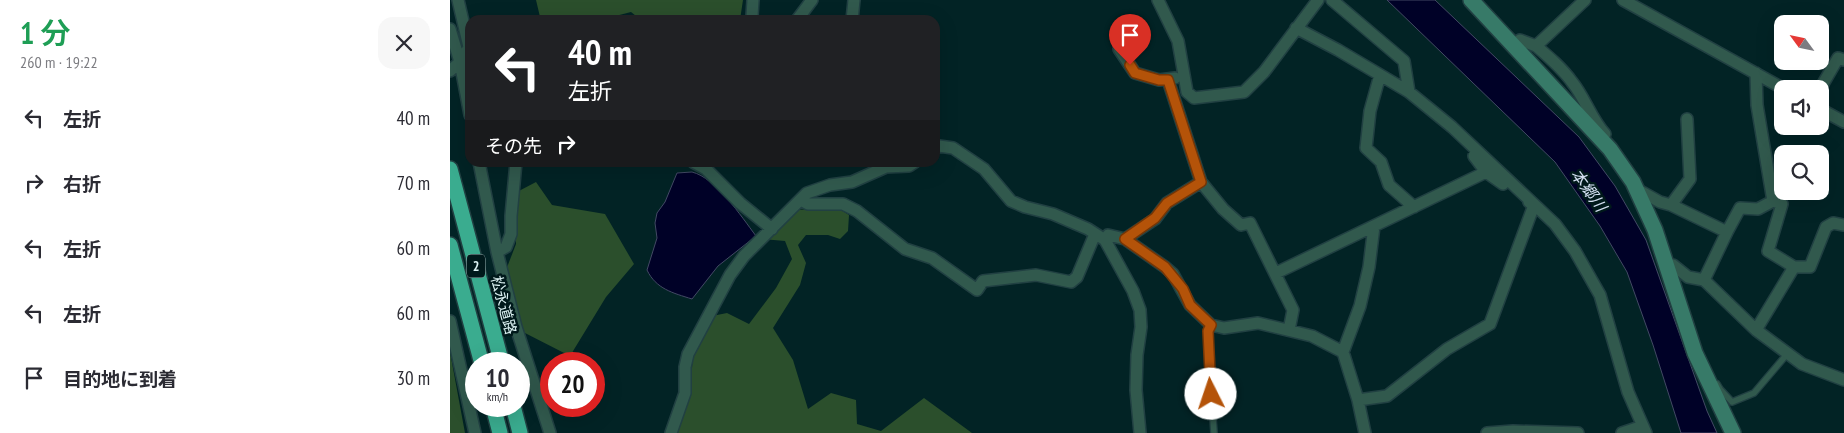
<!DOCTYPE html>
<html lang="ja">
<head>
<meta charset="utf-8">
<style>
  body { margin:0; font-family:"PT Sans Narrow","Noto Sans JP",sans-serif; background:#f7f7f7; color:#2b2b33; height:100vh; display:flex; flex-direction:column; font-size:19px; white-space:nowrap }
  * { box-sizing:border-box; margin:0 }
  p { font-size:16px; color:#7c7c81 }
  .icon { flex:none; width:28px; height:28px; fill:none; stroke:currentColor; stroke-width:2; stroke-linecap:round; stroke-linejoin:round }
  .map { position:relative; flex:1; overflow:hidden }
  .sheet { display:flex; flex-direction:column; background:#fff; width:450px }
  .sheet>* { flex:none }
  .guide { position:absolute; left:15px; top:15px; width:475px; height:152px; border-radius:15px; box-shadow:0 5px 20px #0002; background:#202124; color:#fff; overflow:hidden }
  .needle { width:32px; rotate:303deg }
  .controls { position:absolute; left:1324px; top:15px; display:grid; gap:10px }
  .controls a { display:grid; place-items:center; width:55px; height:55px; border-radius:10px; background:#fff; box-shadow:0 5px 20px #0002; font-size:25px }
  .speed { position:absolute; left:15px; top:352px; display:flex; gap:10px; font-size:25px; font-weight:700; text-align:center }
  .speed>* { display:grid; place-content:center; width:65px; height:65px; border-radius:50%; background:#fff; box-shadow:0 5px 20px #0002; line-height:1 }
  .speed small { font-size:12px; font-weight:400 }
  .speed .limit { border:8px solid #d22; background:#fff; color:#111 }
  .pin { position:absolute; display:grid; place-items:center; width:42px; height:42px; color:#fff; margin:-51px -21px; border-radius:50% 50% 50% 0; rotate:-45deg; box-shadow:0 0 5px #0007 }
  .pin .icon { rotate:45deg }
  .me { position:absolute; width:55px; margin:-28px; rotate:356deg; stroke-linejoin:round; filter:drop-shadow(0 0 4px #0008) }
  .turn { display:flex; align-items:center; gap:18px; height:105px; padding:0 20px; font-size:22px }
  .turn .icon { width:65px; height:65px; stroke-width:2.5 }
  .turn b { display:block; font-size:35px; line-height:42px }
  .then { display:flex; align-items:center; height:48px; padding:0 20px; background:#0003; gap:10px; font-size:19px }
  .round { display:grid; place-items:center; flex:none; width:52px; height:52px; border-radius:15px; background:#f7f7f7 }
  .headline { display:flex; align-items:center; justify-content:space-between; height:85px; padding:0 20px }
  h1 { font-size:30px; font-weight:600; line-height:38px; color:#1e9e55 }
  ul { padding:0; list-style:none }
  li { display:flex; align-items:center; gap:15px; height:65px; padding:0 20px }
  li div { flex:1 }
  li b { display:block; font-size:19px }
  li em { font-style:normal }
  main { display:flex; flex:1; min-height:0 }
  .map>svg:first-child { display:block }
  .green { fill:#2b4f2c }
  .water { fill:#000127; stroke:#424964 }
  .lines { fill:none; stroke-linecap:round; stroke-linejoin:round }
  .lane-casing { stroke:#214042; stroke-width:8 }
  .street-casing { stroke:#214042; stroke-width:14 }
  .secondary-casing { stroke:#214042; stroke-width:18 }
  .highway-casing { stroke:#214042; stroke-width:18 }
  .lane { stroke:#31594d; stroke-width:5.5 }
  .street { stroke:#31594d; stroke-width:11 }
  .secondary { stroke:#377a68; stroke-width:15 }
  .highway { stroke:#3aac8f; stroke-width:15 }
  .route-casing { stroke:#753606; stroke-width:12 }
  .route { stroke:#b45309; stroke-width:9 }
  .labels { text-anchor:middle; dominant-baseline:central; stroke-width:5; stroke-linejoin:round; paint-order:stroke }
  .shield { fill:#00191b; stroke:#9ab1b2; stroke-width:1 }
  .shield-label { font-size:14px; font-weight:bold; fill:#dcf2f3 }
  .street-label { font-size:15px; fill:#dcf2f3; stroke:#00191b }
  .water-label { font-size:16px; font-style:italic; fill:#d3e0f2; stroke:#00191b }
</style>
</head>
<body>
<main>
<section class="sheet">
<div class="headline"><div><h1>1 分</h1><p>260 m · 19:22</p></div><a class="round"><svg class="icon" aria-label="close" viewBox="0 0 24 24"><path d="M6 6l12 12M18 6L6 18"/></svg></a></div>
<ul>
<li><svg class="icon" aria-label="left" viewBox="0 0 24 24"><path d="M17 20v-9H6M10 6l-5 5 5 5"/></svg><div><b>左折</b></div><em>40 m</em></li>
<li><svg class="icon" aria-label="right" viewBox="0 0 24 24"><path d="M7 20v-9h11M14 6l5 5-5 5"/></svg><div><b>右折</b></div><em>70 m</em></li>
<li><svg class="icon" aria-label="left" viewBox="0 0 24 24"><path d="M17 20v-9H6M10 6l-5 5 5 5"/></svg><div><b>左折</b></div><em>60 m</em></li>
<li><svg class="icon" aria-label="left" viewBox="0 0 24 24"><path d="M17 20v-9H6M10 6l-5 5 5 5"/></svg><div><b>左折</b></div><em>60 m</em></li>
<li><svg class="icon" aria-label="arrive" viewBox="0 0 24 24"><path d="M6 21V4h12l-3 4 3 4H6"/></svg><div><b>目的地に到着</b></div><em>30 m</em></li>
</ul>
</section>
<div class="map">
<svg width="1394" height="433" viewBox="0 0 1394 433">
  <rect width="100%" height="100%" fill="#022325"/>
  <!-- green -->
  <path class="green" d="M 86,0 L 293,0 L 290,20 L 262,20 L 245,15 L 224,20 L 191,20 L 181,12 L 150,20 L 90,17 Z
    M 86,182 L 102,205 L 155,214 L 184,264 L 156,297 L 120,356 L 73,332 L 56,270 L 66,244 L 65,193 Z
    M 388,208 L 399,215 L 398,231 L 390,239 L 378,235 L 356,235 L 348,245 L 356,263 L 350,285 L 323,328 L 343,360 L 358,409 L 381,393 L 406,400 L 407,424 L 431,431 L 474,398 L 522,433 L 225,433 L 240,392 L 243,355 L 262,316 L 277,313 L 299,324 L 326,288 L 342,259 L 335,241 L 312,239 L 343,210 Z
    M 0,352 L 15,433 L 0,433 Z"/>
  <!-- water -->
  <path class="water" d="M 937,0 L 985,0 L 1129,137 L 1165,186 L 1196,240 L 1257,411 L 1267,433 L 1231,433 L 1203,345 L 1177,272 L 1150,226 L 1105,162 Z
    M 242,172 C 266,178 291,216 306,236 L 268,266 L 242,299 C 223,293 206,289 197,270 L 207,238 L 205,223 L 207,213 L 215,202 L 227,173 Z"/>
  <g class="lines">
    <!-- lane casing -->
    <g class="lane-casing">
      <path id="lane" d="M 761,325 L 757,331 L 764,433
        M 1267,384 L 1270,389 L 1282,402 L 1304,393 L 1338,353"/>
    </g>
    <!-- street casing -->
    <g class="street-casing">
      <path id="street" d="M 708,0 L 728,41 L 737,92 L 744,98 L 794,92 L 814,72 L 868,0
        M 882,0 L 954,61 L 959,92
        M 1173,0 L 1334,89
        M 302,16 L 303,0
        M 347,20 L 362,0
        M 402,20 L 404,0
        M 846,28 L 888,50 L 959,92 L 1002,127 L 1105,224 L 1125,251 L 1150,295 L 1178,392 L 1196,433
        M 0,29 L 10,62 L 20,115
        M 1063,45 L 1070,40 L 1086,46 L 1135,0
        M 1086,46 C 1099,57 1112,68 1122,82 C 1135,98 1141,119 1155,134
        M 669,49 L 685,73 L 709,80 L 725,78
        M 0,71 L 10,62 L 19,47 L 8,0
        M 1306,73 L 1307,105 L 1323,201
        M 930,75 L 920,111 L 916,148 L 931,162 L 939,185 L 964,207
        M 718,80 L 751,182 L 773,209 L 791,225 L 800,223 L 843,310 L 839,330
        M 1370,89 L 1388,58 L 1394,60
        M 1370,109 L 1394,122
        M 485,148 L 489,146 L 503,148 L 534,169 L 561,201 L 575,207 L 603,214 L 638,229 L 655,240 L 683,291 L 690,310 L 691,327 L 687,355 L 686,390 L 690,433
        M 1024,156 L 1036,172 L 1053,184
        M 29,162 L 47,252 L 66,327 L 100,433
        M 243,162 L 256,169 L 290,203 L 322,229
        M 1189,194 L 1192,192 L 1210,202 L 1221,205 L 1240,179 L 1237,119
        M 351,200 L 358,204 L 393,204 L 407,211 L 455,249 L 482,258 L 527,290 L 533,281 L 586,275 L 621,282 L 627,277 L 645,234
        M 1221,205 L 1277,232 L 1254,280
        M 1277,232 L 1290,208 L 1308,209 L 1323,201 L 1332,204 L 1318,251 L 1344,267 L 1306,330
        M 675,239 L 715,267 L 723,274 L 740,305 L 761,325 L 774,328 L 808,323 L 862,336 L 893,352 L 908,400 L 915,433
        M 655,240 L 658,235 L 675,239 L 705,219 L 717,203 L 751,182
        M 47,252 L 56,247 L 61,234 L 61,216 L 66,162
        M 1216,265 L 1223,265 L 1238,277 L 1254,280 L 1306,330 L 1352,364 L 1394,380
        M 1344,267 L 1360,267 L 1376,227 L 1383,223 L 1394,225
        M 826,273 L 1036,172
        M 0,321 L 25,433
        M 893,352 L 910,306 L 919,267 L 924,226
        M 908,400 L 937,396 L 997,349 L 1040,324 L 1084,205 L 1079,202
        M 221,433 L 235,393 L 235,367 L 238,354 L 280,275 L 294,256 L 357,193 L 380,185 L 402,182 L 436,167 L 459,166 L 465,162
        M 1037,433 L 1063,431 L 1128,433
        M 1172,433 L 1193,426"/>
    </g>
    <!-- secondary casing -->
    <g class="secondary-casing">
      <path id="secondary" d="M 1021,0 L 1160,149 L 1183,182 L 1205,230 L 1245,353 L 1283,433"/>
    </g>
    <!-- highway casing -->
    <g class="highway-casing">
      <path id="highway" d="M 0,169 L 52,364
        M 0,245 L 32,364
        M 43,406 L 50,433
        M 63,406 L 70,433"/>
    </g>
    <!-- lane -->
    <use href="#lane" class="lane"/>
    <!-- street -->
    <use href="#street" class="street"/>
    <!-- secondary -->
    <use href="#secondary" class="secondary"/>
    <!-- highway -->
    <use href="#highway" class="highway"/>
  </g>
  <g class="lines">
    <!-- route casing -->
    <g class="route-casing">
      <path id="route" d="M 680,65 L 685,73 L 709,80 L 718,80 L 751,182 L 717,203 L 705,218 L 675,239 L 715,267 L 733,289 L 740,305 L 761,325 L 758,331 L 761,394"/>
    </g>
    <!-- route -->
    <use href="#route" class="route"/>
  </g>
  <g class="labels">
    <!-- shield labels -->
    <rect class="shield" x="17" y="254.5" width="18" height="23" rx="4"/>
    <g class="shield-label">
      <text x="26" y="266">2</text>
    </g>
    <!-- street labels -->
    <g class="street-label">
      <text transform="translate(54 305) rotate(75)">松永道路</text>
    </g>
    <!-- water labels -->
    <g class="water-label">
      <text transform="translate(1139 190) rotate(54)">本郷川</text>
    </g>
  </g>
</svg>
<div class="controls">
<a><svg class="needle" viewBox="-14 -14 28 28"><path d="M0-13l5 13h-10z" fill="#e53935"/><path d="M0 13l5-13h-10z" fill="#7c7c81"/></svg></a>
<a><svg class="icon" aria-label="sound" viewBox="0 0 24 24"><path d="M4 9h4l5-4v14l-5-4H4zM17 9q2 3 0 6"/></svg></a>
<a><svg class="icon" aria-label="search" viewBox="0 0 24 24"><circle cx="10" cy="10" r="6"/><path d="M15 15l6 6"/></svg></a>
</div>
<div class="speed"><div>10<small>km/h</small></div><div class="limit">20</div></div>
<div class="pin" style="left:680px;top:65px;background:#d93025"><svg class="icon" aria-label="arrive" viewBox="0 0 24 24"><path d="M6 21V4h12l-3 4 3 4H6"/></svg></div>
<svg class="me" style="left:761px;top:394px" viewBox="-20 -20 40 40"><circle r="19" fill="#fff"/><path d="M0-13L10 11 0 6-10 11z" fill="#b45309"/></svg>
<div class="guide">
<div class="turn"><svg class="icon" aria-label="left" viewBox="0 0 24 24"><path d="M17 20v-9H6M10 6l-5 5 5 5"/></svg><div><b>40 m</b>左折</div></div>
<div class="then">その先<svg class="icon" aria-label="right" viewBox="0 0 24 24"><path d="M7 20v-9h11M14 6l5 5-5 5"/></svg></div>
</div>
</div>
</main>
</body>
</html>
